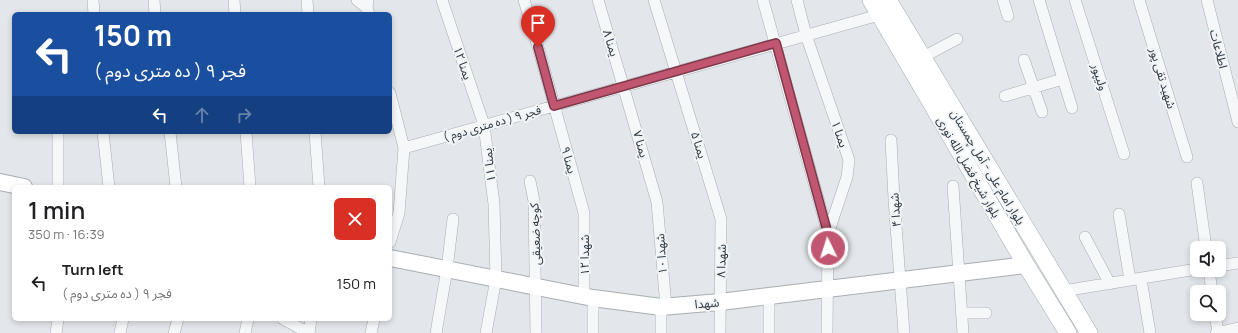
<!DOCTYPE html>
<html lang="en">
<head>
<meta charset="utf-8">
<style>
  body { margin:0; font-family:Manrope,"Noto Sans Arabic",sans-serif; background:#f2f2f2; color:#202124; height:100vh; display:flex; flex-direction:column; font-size:15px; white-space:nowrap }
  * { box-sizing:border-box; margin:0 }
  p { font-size:13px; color:#757577 }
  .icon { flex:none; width:22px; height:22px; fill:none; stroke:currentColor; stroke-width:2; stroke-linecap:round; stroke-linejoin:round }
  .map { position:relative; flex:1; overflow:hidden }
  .sheet { position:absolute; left:12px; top:185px; width:380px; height:136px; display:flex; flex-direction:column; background:#fff; border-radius:6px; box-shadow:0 2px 6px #0003 }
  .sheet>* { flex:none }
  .guide { position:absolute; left:12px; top:12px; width:380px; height:122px; border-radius:6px; box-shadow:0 2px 6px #0003; background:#1a4fa0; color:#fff; overflow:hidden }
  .fabs { position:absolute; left:1190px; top:241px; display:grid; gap:8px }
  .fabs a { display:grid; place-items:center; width:36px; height:36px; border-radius:6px; background:#fff; box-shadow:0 2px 6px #0003; font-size:20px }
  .pin { position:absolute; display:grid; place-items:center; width:34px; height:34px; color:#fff; margin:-41px -17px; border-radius:50% 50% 50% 0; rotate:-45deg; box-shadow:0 0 4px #0007 }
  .pin .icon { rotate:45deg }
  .me { position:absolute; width:44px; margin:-22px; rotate:356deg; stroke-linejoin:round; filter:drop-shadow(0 0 3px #0008) }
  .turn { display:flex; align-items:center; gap:14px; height:84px; padding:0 16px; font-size:18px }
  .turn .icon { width:52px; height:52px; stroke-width:2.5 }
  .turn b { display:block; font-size:28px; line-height:34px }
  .lanes { display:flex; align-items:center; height:38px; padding:0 16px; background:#0003; justify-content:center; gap:20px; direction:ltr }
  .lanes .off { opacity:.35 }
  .round { display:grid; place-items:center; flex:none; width:42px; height:42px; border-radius:6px; background:#f2f2f2 }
  .summary { display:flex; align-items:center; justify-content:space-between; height:68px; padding:0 16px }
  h1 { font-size:24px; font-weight:600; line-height:30px }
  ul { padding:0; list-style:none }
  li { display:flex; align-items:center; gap:12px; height:60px; padding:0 16px }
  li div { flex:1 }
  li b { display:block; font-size:15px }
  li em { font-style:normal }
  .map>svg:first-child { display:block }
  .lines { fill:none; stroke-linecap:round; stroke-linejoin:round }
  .minor-casing { stroke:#a8aeb4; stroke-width:12 }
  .secondary-casing { stroke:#a8aeb4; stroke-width:18 }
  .primary-casing { stroke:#a3acb4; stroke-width:18 }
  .minor { stroke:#f5f7f8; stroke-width:11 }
  .secondary { stroke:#fff; stroke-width:16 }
  .primary { stroke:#fff; stroke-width:17 }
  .route-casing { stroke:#7d3849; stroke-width:10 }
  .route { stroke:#c15671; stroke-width:7 }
  .labels { text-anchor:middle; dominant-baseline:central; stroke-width:4; stroke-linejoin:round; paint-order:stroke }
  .street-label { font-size:12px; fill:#2c3640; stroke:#f2f5f7 }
</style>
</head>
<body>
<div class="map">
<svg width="1238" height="333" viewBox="0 0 1238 333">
  <rect width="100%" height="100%" fill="#e3e6ea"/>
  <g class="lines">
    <!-- minor casing -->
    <g class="minor-casing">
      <path id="minor" d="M 93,0 L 94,14
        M 154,0 L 155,14
        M 234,0 L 235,14
        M 307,0 L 308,14
        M 357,0 L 367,8
        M 368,0 L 367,8 L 369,14
        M 442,0 L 484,125 L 494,204 L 496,279 L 486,333
        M 524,0 L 538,47 L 584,213 L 584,296
        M 598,0 L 657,202 L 666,307
        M 654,0 L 721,219 L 720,333
        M 763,0 L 828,234 L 827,333
        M 797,0 L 806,35 L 849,160 L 847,177 L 828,234
        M 1003,0 L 1008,16
        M 1039,0 L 1072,108
        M 1075,0 L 1124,154
        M 1139,0 L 1187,157
        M 1207,0 L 1238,122
        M 923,57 L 957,39
        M 1024,60 L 1042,112
        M 390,93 L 404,148 L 399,213 L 390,242
        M 1005,96 L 1063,79
        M 58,132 L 58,187
        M 103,132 L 109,187
        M 170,132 L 176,187
        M 246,132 L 250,187
        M 315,132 L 319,187
        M 891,140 L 894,199 L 904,333
        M 404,148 L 879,15
        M 530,181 L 534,201 L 536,333
        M 1197,183 L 1206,248
        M 953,186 L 963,333
        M 1119,214 L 1130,280
        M 1085,237 L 1110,284
        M 1219,266 L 1238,263
        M 1209,270 L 1212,292
        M 1141,279 L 1150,333
        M 1063,291 L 1197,269
        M 593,298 L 593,333
        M 661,307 L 661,333
        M 961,313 L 986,313
        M 1215,314 L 1218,332
        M 283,319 L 309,333
        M 56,333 L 58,319
        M 120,333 L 123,319
        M 174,333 L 178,319
        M 245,333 L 248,319
        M 309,333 L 311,319
        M 371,333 L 374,319
        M 436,333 L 447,269 L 453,219
        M 769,333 L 769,296
        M 1216,333 L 1238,328"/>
    </g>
    <!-- secondary casing -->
    <g class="secondary-casing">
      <path id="secondary" d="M 0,182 L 24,187
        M 390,258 L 593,298 L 661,307 L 720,302 L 1026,265"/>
    </g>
    <!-- primary casing -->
    <g class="primary-casing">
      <path id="primary" d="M 871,0 L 1026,265 L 1068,333
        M 888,0 L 1089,333"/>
    </g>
    <!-- minor -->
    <use href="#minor" class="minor"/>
    <!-- secondary -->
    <use href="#secondary" class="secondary"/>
    <!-- primary -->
    <use href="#primary" class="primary"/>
  </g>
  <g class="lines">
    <!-- route casing -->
    <g class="route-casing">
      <path id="route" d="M 538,47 L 554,106 L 776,43 L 828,234 L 828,248"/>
    </g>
    <!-- route -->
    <use href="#route" class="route"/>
  </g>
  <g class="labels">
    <!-- street labels -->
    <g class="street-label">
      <text transform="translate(611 43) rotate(73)">یمنا ۸</text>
      <text transform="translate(1219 49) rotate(76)">اطلاعات</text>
      <text transform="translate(463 63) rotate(71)">یمنا ۱۲</text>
      <text transform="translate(1100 77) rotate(72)">ولیپور</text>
      <text transform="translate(1163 78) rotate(73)">شهید تقی پور</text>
      <text transform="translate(492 123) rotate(-16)">فجر ۹ ( ده متری دوم )</text>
      <text transform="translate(840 134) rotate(71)">یمنا ۱</text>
      <text transform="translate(641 144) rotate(74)">یمنا ۷</text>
      <text transform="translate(699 145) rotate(73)">یمنا ۵</text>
      <text transform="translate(569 160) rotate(74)">یمنا ۹</text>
      <text transform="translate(489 165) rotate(-97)">یمنا ۱۱</text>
      <text transform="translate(969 167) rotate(60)">بلوار شیخ فضل الله نوری</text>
      <text transform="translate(988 167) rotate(59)">بلوار امام علی - آمل چمستان</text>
      <text transform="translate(895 210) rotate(-94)">شهدا ۴</text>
      <text transform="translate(535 234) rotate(-92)">کوچه ضعیقی</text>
      <text transform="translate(661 254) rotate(-94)">شهدا ۱۰</text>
      <text transform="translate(584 255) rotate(-90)">شهدا ۱۲</text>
      <text transform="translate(721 261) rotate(-89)">شهدا ۸</text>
      <text transform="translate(707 303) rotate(-5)">شهدا</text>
    </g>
  </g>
</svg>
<div class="fabs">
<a><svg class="icon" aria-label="sound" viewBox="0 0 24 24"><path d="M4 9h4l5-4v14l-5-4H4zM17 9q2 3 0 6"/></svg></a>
<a><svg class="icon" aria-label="search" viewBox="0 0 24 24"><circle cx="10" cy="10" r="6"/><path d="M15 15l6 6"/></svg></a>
</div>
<div class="pin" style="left:538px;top:47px;background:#d93025"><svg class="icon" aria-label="arrive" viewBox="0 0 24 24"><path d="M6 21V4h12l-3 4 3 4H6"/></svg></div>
<svg class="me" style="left:828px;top:248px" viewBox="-20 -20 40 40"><circle r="17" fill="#c15671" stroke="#fff" stroke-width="3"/><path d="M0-11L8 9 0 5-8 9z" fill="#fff"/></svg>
<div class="guide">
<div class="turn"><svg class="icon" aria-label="left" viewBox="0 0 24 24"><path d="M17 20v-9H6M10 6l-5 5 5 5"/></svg><div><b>150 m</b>فجر ۹ ( ده متری دوم )</div></div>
<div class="lanes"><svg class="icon" aria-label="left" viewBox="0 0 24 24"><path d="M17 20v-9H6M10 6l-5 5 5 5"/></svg><svg class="icon off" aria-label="ahead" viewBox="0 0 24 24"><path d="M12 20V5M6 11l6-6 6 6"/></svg><svg class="icon off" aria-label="right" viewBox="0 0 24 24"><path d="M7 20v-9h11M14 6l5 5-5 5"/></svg></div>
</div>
<section class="sheet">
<div class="summary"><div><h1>1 min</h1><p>350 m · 16:39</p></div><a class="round" style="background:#d93025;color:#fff"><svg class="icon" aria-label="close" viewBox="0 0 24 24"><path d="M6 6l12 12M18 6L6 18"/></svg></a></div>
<ul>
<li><svg class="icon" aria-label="left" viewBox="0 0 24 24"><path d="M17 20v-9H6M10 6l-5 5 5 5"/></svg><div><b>Turn left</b><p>فجر ۹ ( ده متری دوم )</p></div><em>150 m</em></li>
</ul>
</section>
</div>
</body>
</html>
